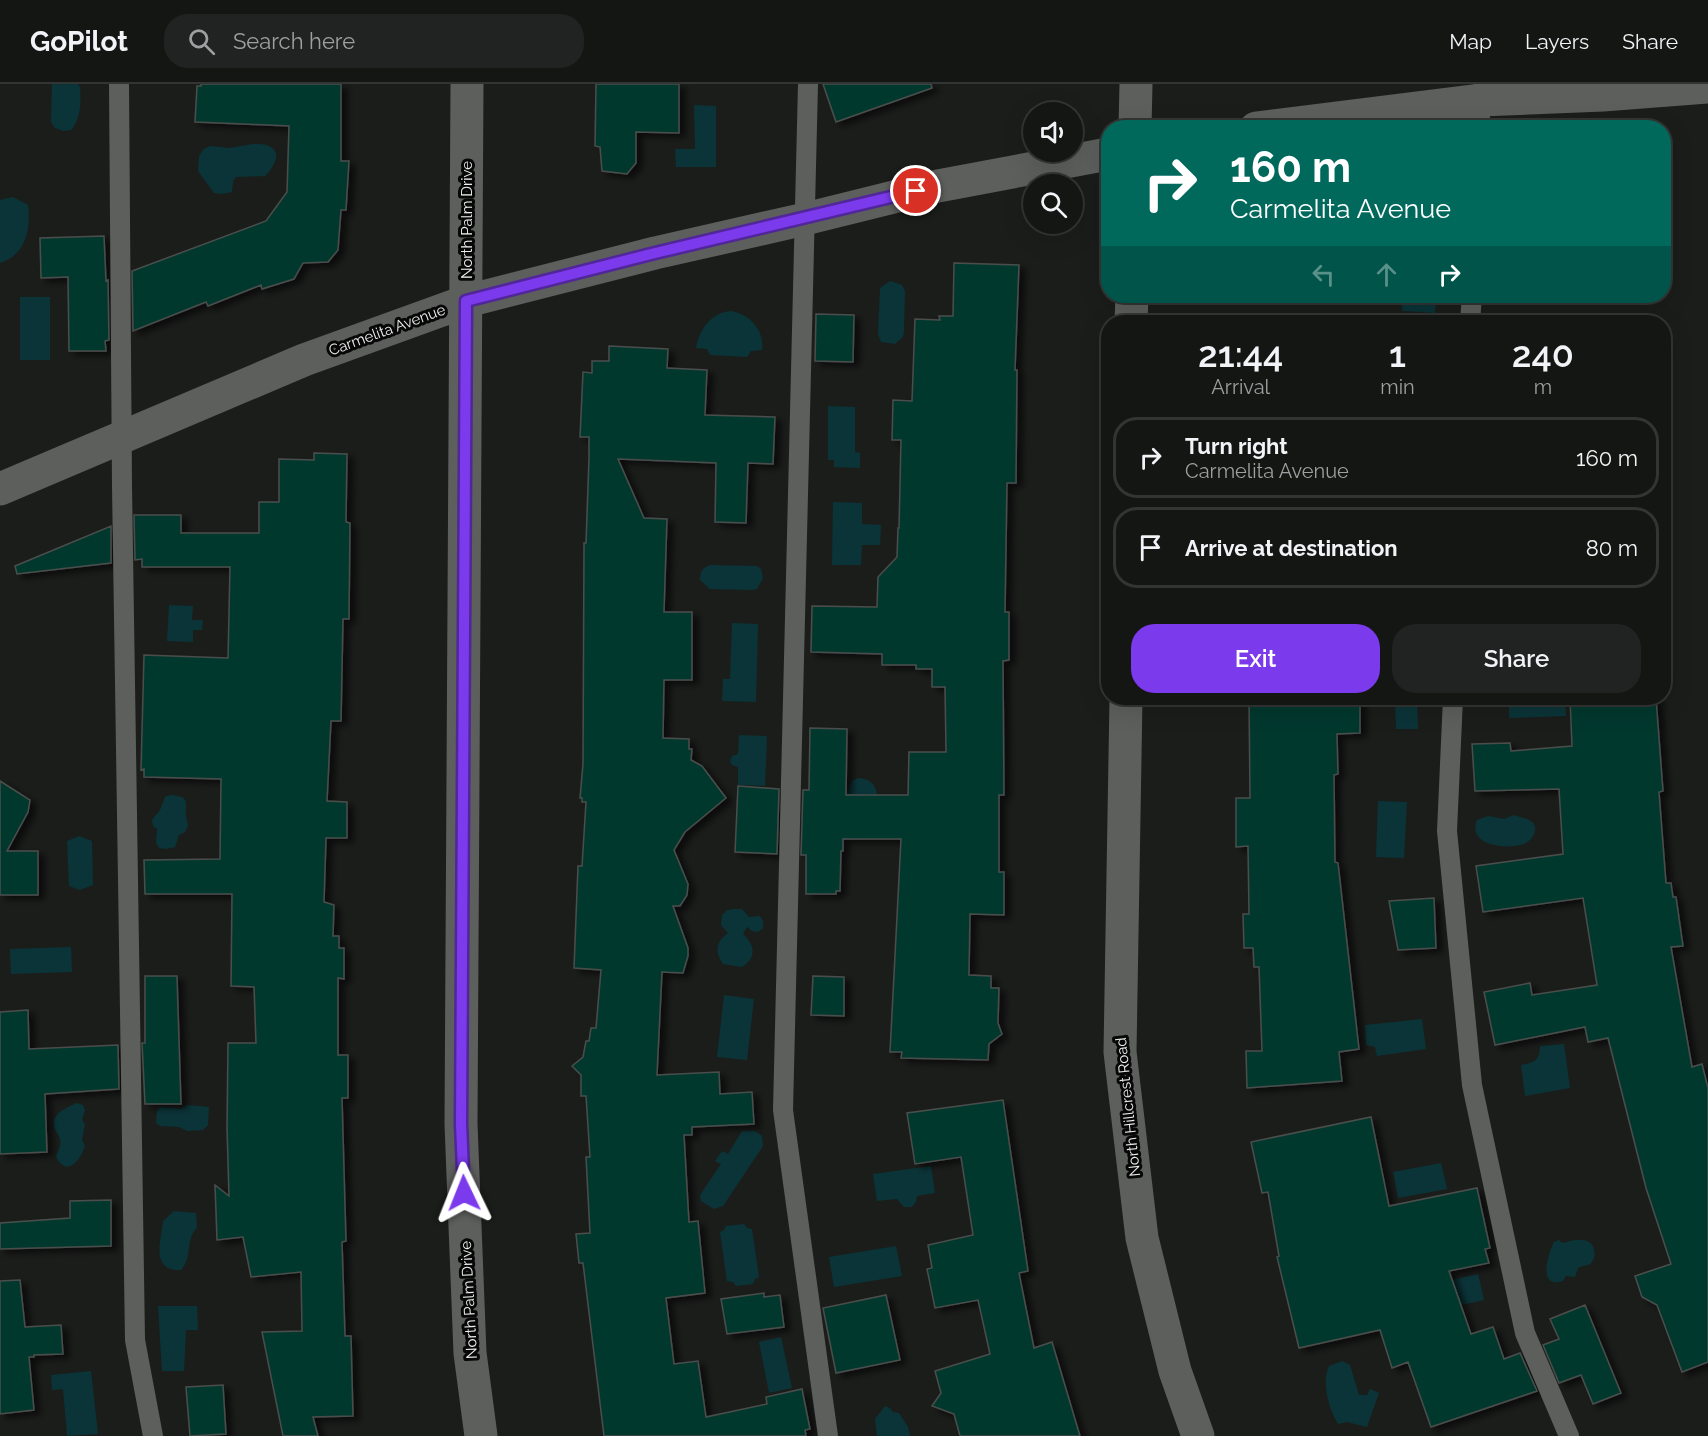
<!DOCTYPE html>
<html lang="en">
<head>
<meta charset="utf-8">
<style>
  body { margin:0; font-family:Raleway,sans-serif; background:#212322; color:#f1f3f6; height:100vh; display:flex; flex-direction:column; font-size:22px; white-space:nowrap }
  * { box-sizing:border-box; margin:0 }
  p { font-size:20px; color:#9d9fa0 }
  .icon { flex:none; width:33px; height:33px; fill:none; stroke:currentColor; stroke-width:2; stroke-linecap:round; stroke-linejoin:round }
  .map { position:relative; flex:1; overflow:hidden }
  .drawer { position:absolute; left:1101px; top:231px; width:570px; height:390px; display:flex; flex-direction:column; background:#141614; border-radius:24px; box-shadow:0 6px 24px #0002,0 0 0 2px #333534 }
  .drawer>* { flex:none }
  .guide { position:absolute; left:1101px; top:36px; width:570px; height:183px; border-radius:24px; box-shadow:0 6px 24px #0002,0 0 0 2px #333534; background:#00695c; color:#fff; overflow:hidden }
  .buttons { position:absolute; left:1023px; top:18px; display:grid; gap:12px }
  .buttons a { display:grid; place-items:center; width:60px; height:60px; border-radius:50%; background:#141614; box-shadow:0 6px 24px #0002,0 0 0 2px #333534; font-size:30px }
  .pin { position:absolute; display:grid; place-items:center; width:51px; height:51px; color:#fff; margin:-26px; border:3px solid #fff; border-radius:50%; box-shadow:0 2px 6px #0007 }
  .me { position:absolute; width:66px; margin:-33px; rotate:358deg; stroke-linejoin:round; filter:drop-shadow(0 0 4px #0008) }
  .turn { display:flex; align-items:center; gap:21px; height:126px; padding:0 30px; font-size:27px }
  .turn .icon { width:78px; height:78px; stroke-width:2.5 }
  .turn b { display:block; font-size:42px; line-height:51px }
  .lanes { display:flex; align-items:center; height:57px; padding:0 30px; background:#0003; justify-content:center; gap:30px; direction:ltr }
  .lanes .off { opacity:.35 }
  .eta { display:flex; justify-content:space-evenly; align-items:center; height:102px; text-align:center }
  .eta b { font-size:36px; font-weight:600; line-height:42px }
  .button { display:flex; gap:12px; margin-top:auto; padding:12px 30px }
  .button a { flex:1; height:69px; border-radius:24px; background:#7c3aed; color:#fff; font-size:24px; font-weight:600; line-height:69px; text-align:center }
  .button a+a { background:#212322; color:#f1f3f6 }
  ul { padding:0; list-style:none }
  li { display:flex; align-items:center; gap:18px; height:81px; margin:0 12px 9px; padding:0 18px; border:3px solid #333534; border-radius:24px }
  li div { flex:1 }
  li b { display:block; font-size:22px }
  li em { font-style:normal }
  header { display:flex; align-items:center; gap:36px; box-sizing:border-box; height:84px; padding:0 30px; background:#141614; border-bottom:2px solid #333534 }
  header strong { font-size:28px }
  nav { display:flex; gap:33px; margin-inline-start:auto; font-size:21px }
  .search { width:420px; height:54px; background:#212322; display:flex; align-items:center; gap:15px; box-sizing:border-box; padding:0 21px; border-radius:24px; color:#9d9fa0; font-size:22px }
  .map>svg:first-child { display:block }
  .water { fill:#0b3438 }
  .building { fill:#05382d; stroke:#4a4e4c; stroke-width:1.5; filter:url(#shadow) }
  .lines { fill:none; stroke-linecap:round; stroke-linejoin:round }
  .lane { stroke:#5d5f5d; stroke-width:20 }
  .street { stroke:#5d5f5d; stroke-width:33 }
  .route-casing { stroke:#51269a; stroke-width:15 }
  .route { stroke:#7c3aed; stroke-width:10 }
  .labels { text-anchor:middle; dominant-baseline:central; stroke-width:6; stroke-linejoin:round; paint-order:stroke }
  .street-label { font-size:15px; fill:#eeefee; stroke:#060706 }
</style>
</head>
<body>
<header>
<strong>GoPilot</strong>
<div class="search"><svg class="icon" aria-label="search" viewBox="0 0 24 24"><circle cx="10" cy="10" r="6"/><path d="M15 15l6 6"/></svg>Search here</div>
<nav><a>Map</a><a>Layers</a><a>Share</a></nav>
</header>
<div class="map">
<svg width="1708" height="1352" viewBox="0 0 1708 1352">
  <defs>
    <filter id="shadow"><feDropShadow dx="6" dy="4" stdDeviation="3" flood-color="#0009"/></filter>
  </defs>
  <rect width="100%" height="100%" fill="#1b1d1b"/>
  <!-- water -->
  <path class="water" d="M 52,0 L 78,0 L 80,3 C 81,18 81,35 71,46 L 63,47 L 55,44 L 51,38 Z
    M 694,21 L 716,22 L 716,83 L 676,83 L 675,65 L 695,65 Z
    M 253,60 C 258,60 265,60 269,62 C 284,69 272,85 265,92 L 236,93 L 233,97 L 232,108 L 221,110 L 214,109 L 198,87 L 199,72 L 204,65 L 210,62 L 229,64 Z
    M 13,113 L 28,121 C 31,145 26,171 0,179 L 0,116 Z
    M 890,197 L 902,201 L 905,207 L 904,247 L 903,253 L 895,260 L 881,258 L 878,250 L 880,204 Z
    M 1403,212 L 1436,212 L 1435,229 L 1402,227 Z
    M 20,213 L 50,213 L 50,276 L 20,276 Z
    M 731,227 C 749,230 765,246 762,266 L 751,267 L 747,273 L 710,271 L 707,265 L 696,264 C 699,246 711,228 731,227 Z
    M 828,322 L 855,323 L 855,368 L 860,369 L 860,384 L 834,383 L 834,376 L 828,376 Z
    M 833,418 L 862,419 L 862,440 L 881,441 L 880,461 L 862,461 L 861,481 L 832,481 Z
    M 711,481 L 757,482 L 761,485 L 763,494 L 757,505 L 752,506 L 710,505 L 700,496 C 700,487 703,483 711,481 Z
    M 169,521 L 193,522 L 192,536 L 203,536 L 202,546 L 193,546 L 193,558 L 167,557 Z
    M 732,539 L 758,540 L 756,618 L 722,617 L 723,595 L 730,595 Z
    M 1395,614 L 1417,614 L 1418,645 L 1396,645 Z
    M 1509,614 L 1565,614 L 1566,632 L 1509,634 Z
    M 739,651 L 767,652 L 765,702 L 738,701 L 738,683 L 732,681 L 730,677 L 732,672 L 738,670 Z
    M 858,694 C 881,696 877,713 877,731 L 846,712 L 852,697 Z
    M 171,711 C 191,713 185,718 186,732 C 186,735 188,738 188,742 L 185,748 L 179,751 L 175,763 L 166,765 L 159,764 L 156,759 L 157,745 L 153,742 L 152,736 L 160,726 L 165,713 Z
    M 1378,717 L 1407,718 L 1404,774 L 1376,773 Z
    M 1514,731 C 1519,733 1527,734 1532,738 C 1540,745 1532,757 1524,760 C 1506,766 1467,762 1477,736 L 1488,732 L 1504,735 Z
    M 79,752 L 92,757 L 93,801 L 80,806 L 69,802 L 67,757 Z
    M 734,825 L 742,825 L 749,833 L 760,832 L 763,837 L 763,844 L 758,848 L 752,847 L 747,843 L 743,850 C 755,861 757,873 742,883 L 723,880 C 714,867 716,858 728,849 L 721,841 L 722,831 L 727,826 Z
    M 71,863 L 72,888 L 11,890 L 10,865 Z
    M 724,911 L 754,915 L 747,976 L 717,973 Z
    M 1422,935 L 1426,965 L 1377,972 L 1375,963 L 1366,961 L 1365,941 Z
    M 1564,960 L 1570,1004 L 1525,1012 L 1521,981 C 1534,979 1540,976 1540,962 Z
    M 77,1019 L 83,1021 L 85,1026 L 82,1036 L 85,1040 L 82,1056 L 85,1062 C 80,1076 68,1094 56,1073 C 57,1067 62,1061 60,1055 C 59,1050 54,1046 54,1041 C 52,1029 68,1023 77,1019 Z
    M 187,1021 L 209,1023 L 208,1041 L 203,1046 L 187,1047 L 179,1043 L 160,1042 L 156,1039 L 157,1027 L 160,1023 L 181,1025 Z
    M 742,1047 L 755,1047 L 762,1052 L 763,1062 L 723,1122 L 714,1125 L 701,1117 L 700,1111 L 721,1080 L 715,1077 L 722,1067 L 728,1070 Z
    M 1441,1079 L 1447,1105 L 1398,1114 L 1393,1088 Z
    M 931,1082 L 935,1109 L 917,1112 L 916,1118 L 912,1123 L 904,1123 L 897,1115 L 877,1117 L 873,1090 Z
    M 174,1127 L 196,1129 L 197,1144 C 185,1155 193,1173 181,1186 C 150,1187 161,1158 163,1137 Z
    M 744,1140 L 747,1144 L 752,1145 L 759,1193 L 755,1195 L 753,1200 L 736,1202 L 733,1198 L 727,1197 L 720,1148 L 724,1146 L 726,1142 Z
    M 1559,1156 L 1562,1159 C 1570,1157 1580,1154 1587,1157 C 1597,1161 1597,1177 1588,1181 C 1584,1182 1581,1182 1578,1184 L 1575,1193 L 1566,1192 L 1563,1197 C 1537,1205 1548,1170 1554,1158 Z
    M 896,1162 L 902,1192 L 834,1203 L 829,1173 Z
    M 1478,1190 L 1484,1216 L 1430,1228 L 1424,1202 Z
    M 158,1222 L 197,1222 L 198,1246 L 186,1246 L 184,1287 L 162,1287 Z
    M 781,1253 L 792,1304 L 769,1309 L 759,1258 Z
    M 1342,1277 L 1350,1281 L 1359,1311 L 1367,1311 L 1370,1305 L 1379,1309 L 1367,1343 L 1347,1338 L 1338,1340 C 1329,1325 1321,1298 1329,1282 Z
    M 91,1287 L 98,1350 L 67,1352 L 63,1305 L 52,1306 L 51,1291 Z
    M 885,1322 L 890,1324 L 893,1328 L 899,1329 L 908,1343 L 910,1352 L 877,1352 L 875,1335 Z"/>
  <!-- building -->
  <path class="building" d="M 201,0 L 341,0 L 341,77 L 349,77 L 346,126 L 341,126 L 338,166 L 328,178 L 303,179 L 294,195 L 262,205 L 261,201 L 208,222 L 206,218 L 133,247 L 132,187 L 266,137 L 287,108 L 289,42 L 195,38 L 197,2 L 201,2 Z
    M 596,0 L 679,0 L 679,49 L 636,48 L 636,79 L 627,90 L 602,87 L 600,63 L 595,62 Z
    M 823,0 L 931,0 L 932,4 L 836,38 Z
    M 104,152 L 106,197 L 108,196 L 109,256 L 105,257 L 106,267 L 69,267 L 68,193 L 41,194 L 40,154 Z
    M 954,179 L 1019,181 L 1015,286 L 1017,286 L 1016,399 L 1007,399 L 1005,528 L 1009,528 L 1009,576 L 1003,577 L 1004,711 L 999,711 L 999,788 L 1004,788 L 1004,831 L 970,830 L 969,891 L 991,892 L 991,904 L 999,904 L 998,939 L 1002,950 L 989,960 L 988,976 L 901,974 L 902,968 L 890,968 L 901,755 L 843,755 L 843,767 L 841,767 L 840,807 L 836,807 L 836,810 L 806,810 L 806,771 L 801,771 L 803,706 L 809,706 L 810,644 L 847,645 L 846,711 L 908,711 L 909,668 L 946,668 L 945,603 L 932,603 L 932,585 L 916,585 L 916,581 L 882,581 L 882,570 L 811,568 L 812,522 L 877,523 L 878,493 L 897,473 L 898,444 L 899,444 L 901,356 L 892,356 L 893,316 L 912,317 L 915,235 L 940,236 L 939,232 L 953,232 Z
    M 816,230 L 854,231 L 853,278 L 815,277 Z
    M 609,262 L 668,265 L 667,284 L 707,286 L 705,331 L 775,333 L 773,380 L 748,379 L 746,439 L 715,438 L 716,379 L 618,375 L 644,434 L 667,435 L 664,528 L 692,528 L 692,596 L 664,596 L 663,654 L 689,655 L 689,665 L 692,665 L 691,676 L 702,682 L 726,714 L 685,748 L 674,766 L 688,800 L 687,811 L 680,822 L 673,822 L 688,864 L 688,872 L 683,889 L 662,888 L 657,991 L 719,988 L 720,1010 L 752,1008 L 754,1040 L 692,1043 L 692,1051 L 684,1051 L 689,1138 L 698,1137 L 705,1209 L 666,1214 L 674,1280 L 698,1277 L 706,1333 L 767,1320 L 766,1313 L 802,1305 L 810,1345 L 805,1346 L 806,1352 L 604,1352 L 583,1179 L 579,1179 L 576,1150 L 590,1149 L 586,1073 L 590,1073 L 586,1012 L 581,1012 L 581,991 L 572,982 L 583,973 L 586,957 L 589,957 L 591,944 L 596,944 L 601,886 L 574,884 L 578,782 L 582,782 L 586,718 L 582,718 L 582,714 L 580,714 L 583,680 L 584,459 L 586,459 L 589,374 L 589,353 L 580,353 L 583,288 L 592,289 L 592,277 L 609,277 Z
    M 314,369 L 347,370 L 346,438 L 350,439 L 349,535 L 343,535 L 341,637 L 331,637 L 327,717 L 347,718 L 347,754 L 326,754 L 324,818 L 334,821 L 333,852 L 339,852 L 339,864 L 344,864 L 344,895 L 338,894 L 338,971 L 348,971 L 348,1014 L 342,1014 L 346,1157 L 342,1158 L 345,1252 L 351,1252 L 353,1332 L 313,1333 L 318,1352 L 283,1352 L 262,1248 L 302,1247 L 301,1188 L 251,1193 L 243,1153 L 217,1156 L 215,1101 L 229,1112 L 227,1044 L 228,959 L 256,959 L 254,903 L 231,902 L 232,810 L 145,810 L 144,776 L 220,775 L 221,695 L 144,693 L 144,685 L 141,686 L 144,571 L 228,574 L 230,483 L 142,483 L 142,475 L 135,476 L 134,431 L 181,431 L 181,449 L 259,449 L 259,418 L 279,418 L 279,375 L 314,376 Z
    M 111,442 L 111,479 L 17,490 L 15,482 Z
    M 1249,614 L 1360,614 L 1360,649 L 1337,650 L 1338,690 L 1334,691 L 1335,778 L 1338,779 L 1359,965 L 1339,968 L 1342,997 L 1247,1004 L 1246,967 L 1262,967 L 1259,883 L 1254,883 L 1253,864 L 1244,864 L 1243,830 L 1249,830 L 1248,762 L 1236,763 L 1236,714 L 1250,714 Z
    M 1570,614 L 1656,614 L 1663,707 L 1659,708 L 1666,799 L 1671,799 L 1673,813 L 1676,813 L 1683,862 L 1671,863 L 1692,983 L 1702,980 L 1708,1004 L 1708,1278 L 1682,1288 L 1657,1221 L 1642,1213 L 1635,1192 L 1671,1180 L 1646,1104 L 1608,954 L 1588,958 L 1585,943 L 1495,961 L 1484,908 L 1530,899 L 1532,911 L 1597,901 L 1583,814 L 1483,828 L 1476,782 L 1563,770 L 1559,705 L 1475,707 L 1472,660 L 1510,659 L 1511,667 L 1572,662 Z
    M 0,697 L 30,716 L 28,728 L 7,767 L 38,767 L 38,811 L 0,811 Z
    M 738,702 L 779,705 L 777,770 L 735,768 Z
    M 1434,814 L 1436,864 L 1398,866 L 1389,817 Z
    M 145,892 L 177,892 L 181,1020 L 145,1020 L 142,959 L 145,959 Z
    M 813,892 L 844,893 L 844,932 L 811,931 Z
    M 28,926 L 29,965 L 118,961 L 119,1005 L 45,1010 L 47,1068 L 0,1070 L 0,928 Z
    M 1003,1016 L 1028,1187 L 1019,1189 L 1034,1264 L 1052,1258 L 1080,1352 L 960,1352 L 954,1330 L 932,1322 L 941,1309 L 935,1287 L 990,1270 L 978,1216 L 935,1224 L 927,1185 L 932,1184 L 928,1161 L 973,1151 L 961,1073 L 915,1080 L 907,1029 Z
    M 1371,1033 L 1389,1122 L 1477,1104 L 1490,1164 L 1485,1165 L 1489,1179 L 1449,1187 L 1471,1250 L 1493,1243 L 1504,1275 L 1520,1269 L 1537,1307 L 1431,1343 L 1408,1278 L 1392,1284 L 1380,1246 L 1299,1264 L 1277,1173 L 1279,1172 L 1268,1108 L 1262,1109 L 1251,1058 Z
    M 111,1116 L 111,1162 L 0,1165 L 0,1139 L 70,1134 L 70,1117 Z
    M 20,1196 L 25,1243 L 61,1241 L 63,1270 L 34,1271 L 34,1273 L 29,1273 L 34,1326 L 0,1330 L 0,1197 Z
    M 764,1209 L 764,1213 L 780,1211 L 784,1243 L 727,1250 L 721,1215 Z
    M 886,1211 L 900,1276 L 836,1289 L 823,1224 Z
    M 1585,1221 L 1621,1309 L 1593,1320 L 1581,1291 L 1559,1299 L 1543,1261 L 1559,1255 L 1550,1235 Z
    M 223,1301 L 226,1350 L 190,1352 L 186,1303 Z"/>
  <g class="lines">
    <!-- lane -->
    <path class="lane" d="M 119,0 L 122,402 L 135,1256 L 153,1352
      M 808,0 L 783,1026 L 828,1352
      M 1479,44 L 1482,6
      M 1470,238 L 1472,212
      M 1453,614 L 1447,747 L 1472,1001 L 1525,1249 L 1569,1352"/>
    <!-- street -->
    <path class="street" d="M 467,0 L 461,1040 L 470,1269 L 481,1352
      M 1135,44 L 1136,0
      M 1256,44 L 1481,16 L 1603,11 L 1708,3
      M 1131,238 L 1132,212
      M 0,405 L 304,276 L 467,217 L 655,169 L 805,135 L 938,102 L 1108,70
      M 1126,614 L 1120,968 L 1142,1154 L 1175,1287 L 1198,1352"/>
  </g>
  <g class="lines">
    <!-- route casing -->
    <g class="route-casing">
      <path id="route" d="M 464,1109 L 461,1040 L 466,217 L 655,169 L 916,107"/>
    </g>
    <!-- route -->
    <use href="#route" class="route"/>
  </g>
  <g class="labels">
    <!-- street labels -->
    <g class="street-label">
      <text transform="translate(467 136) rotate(-90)">North Palm Drive</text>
      <text transform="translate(387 246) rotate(-20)">Carmelita Avenue</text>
      <text transform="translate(1128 1023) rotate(-96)">North Hillcrest Road</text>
      <text transform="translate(469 1216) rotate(-93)">North Palm Drive</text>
    </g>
  </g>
</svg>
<div class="buttons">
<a><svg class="icon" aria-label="sound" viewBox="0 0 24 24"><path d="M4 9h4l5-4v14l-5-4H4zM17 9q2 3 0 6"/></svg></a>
<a><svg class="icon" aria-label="search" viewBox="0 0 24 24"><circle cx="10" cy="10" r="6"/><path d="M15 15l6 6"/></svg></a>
</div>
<div class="pin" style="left:916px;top:107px;background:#d93025"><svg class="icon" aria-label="arrive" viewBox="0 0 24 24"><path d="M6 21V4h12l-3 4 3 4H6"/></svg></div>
<svg class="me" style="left:464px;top:1109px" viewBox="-20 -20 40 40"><path d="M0-17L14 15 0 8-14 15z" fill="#7c3aed" stroke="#fff" stroke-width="4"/></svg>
<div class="guide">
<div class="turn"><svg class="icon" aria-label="right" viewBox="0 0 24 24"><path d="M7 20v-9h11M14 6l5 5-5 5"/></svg><div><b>160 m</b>Carmelita Avenue</div></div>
<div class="lanes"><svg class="icon off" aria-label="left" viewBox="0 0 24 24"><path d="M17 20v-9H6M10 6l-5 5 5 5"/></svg><svg class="icon off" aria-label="ahead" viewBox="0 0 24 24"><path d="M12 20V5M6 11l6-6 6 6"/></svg><svg class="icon" aria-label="right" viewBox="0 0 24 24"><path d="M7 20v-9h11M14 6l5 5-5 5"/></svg></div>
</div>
<section class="drawer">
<div class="eta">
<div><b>21:44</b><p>Arrival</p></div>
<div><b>1</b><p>min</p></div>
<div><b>240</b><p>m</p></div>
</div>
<ul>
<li><svg class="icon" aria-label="right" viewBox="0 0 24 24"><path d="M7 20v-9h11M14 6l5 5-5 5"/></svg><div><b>Turn right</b><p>Carmelita Avenue</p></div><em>160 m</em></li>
<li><svg class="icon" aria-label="arrive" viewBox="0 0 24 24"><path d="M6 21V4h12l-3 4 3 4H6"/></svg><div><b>Arrive at destination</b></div><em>80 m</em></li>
</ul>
<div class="button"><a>Exit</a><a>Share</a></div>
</section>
</div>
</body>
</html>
